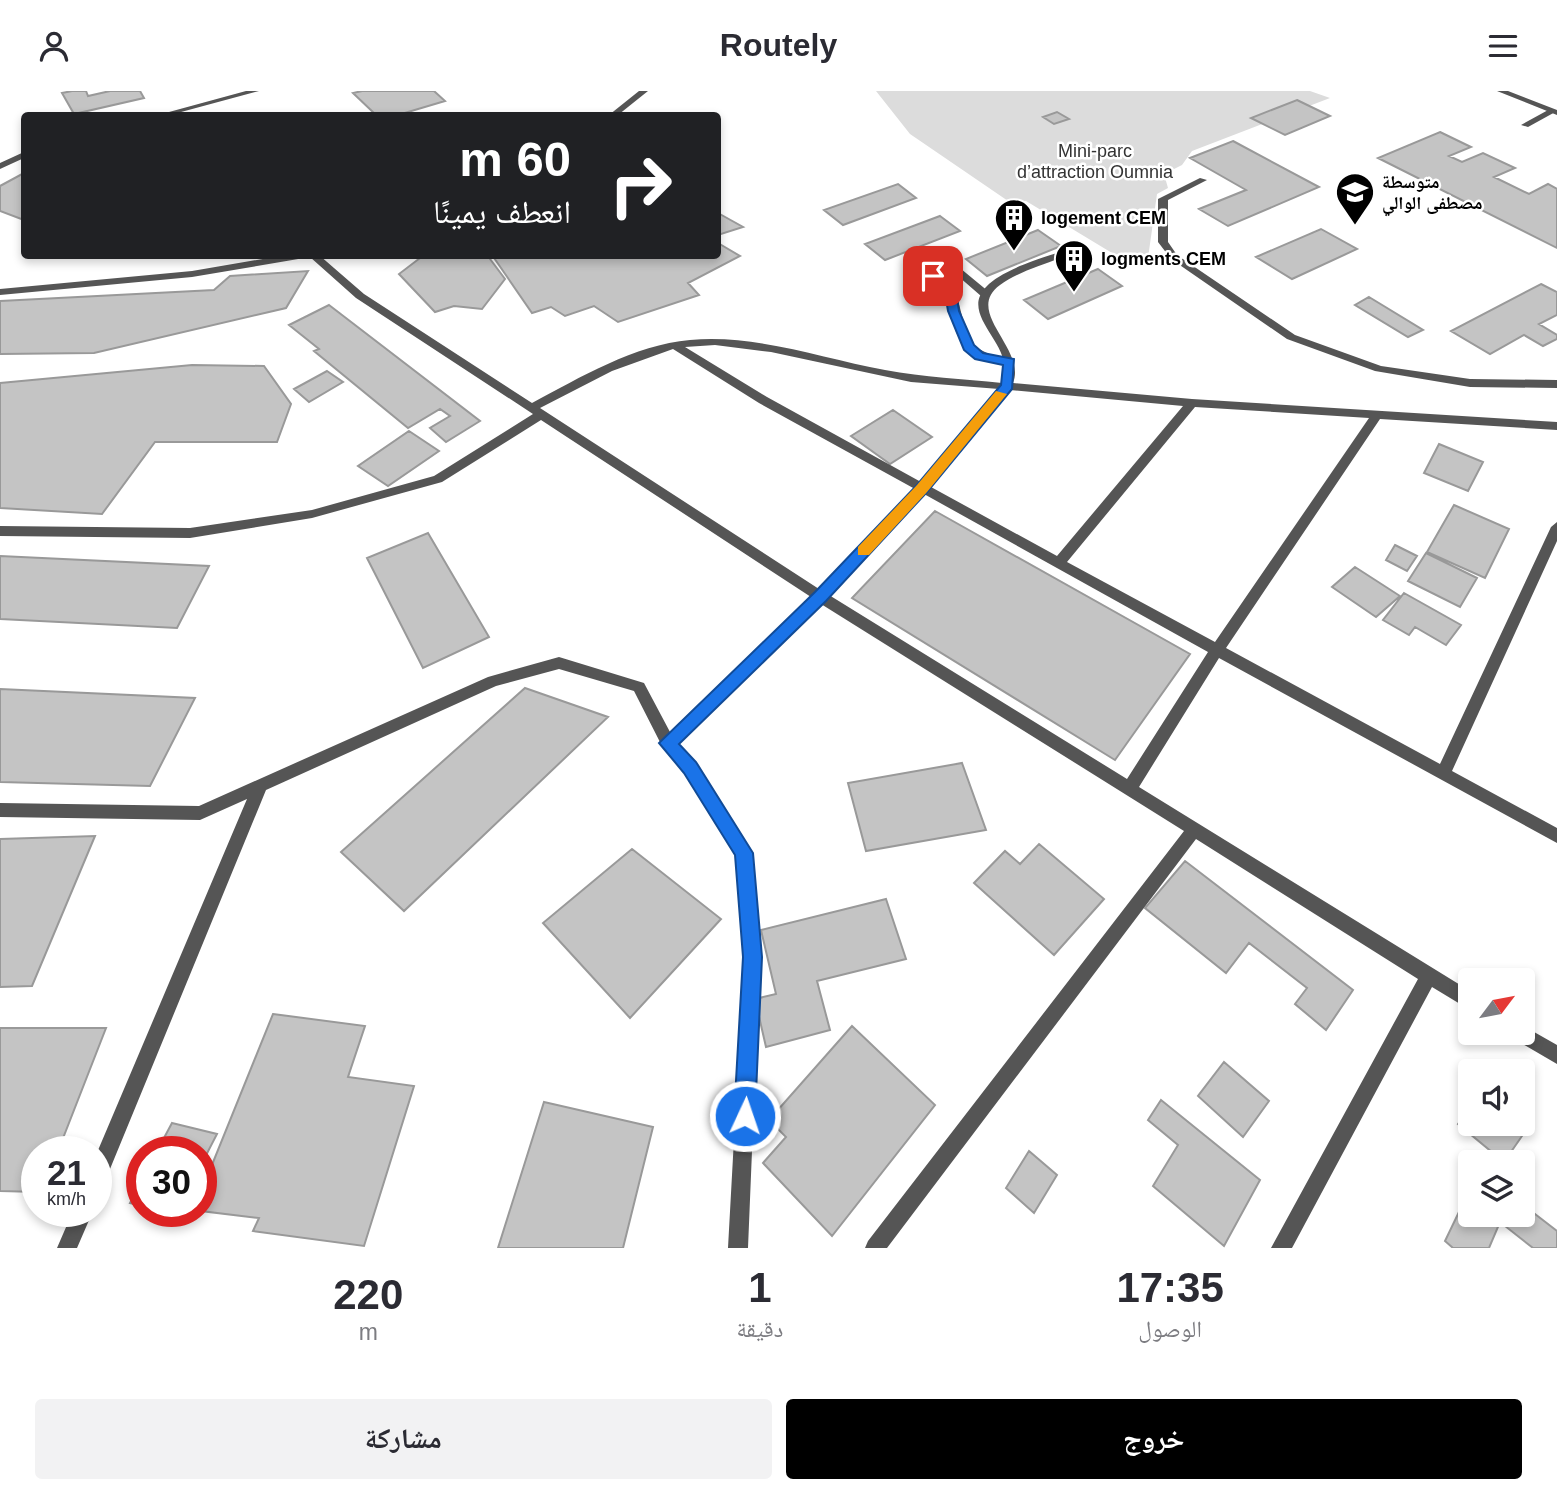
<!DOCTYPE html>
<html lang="ar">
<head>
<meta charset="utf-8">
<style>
  body { margin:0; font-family:Helvetica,"Noto Naskh Arabic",sans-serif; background:#f2f2f3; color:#2b2b33; direction:rtl; height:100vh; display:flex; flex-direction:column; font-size:26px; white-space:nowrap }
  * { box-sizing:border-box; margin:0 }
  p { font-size:23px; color:#7c7c81 }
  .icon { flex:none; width:38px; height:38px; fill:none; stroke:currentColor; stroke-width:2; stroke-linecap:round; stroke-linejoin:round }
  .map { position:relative; height:1157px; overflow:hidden; direction:ltr }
  .sheet { display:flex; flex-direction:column; background:#fff; flex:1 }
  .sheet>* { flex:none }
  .top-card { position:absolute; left:21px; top:21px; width:700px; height:147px; border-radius:7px; box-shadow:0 4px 10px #0003; direction:rtl; background:#202124; color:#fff; overflow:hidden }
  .needle { width:46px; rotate:58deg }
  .fabs { position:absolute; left:1458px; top:877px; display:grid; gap:14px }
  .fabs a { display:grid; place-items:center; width:77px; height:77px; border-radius:7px; background:#fff; box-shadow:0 4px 10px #0003; font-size:35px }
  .speed { position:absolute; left:21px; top:1045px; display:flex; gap:14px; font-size:35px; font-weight:700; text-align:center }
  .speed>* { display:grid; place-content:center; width:91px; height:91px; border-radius:50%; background:#fff; box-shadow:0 4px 10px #0003; line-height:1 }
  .speed small { font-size:18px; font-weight:400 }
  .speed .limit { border:10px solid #d22; background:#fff; color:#111 }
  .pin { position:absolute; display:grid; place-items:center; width:60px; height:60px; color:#fff; margin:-30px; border-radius:14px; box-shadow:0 4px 10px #0006 }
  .me { position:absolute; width:77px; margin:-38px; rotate:3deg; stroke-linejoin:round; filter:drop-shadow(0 0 5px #0008) }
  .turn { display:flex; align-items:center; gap:24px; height:147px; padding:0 35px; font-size:32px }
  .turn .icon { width:91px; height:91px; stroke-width:2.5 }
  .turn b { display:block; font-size:49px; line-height:60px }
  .eta { display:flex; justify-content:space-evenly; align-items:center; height:119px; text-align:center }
  .eta b { font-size:42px; font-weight:700; line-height:49px }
  .button { display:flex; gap:14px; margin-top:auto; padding:14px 35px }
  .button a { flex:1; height:80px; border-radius:7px; background:#000; color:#fff; font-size:28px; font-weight:700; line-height:80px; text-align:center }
  .button a+a { background:#f2f2f3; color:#2b2b33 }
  header { display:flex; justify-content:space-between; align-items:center; height:91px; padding:0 35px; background:#fff; font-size:32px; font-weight:700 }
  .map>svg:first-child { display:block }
  .green { fill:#dcdcdc }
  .building { fill:#c4c4c4; stroke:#999; stroke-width:2 }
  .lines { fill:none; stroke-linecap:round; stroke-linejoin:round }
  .lane { fill:#555; fill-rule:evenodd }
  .street { fill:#555; fill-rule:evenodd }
  .route { fill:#1a73e8; stroke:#114b97; stroke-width:2 }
  .slow { fill:#f59e0b }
  .labels { text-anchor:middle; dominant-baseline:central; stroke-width:5; stroke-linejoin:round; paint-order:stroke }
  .far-park-label { font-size:18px; fill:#333; stroke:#fff }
  .far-poi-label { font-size:18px; font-weight:bold; fill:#000; stroke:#fff; text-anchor:start }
</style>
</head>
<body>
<header><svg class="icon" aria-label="menu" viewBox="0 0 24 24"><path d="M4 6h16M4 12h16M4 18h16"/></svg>Routely<svg class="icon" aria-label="person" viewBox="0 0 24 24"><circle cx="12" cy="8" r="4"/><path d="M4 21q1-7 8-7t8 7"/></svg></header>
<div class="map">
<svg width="1557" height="1157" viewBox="0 0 1557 1157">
  <rect width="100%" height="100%" fill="#fff"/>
  <!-- green -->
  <path class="green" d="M 876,0 L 1310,0 L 1330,7 L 1192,60 L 1182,74 L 1164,83 L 1168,97 L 1157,103 L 1148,167 L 1117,165 L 1026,110 L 1011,112 L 910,43 Z"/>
  <!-- building -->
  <path class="building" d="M 72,0 L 86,0 L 88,5 L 110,0 L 140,0 L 144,7 L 74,23 L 62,2 Z
    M 362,0 L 434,0 L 445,10 L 398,24 L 376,24 L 353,2 Z
    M 1297,9 L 1330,25 L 1285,44 L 1251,27 Z
    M 1057,21 L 1069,28 L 1054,33 L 1043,26 Z
    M 1440,41 L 1471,56 L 1449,65 L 1462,71 L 1483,62 L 1515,77 L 1494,86 L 1529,103 L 1548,93 L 1557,98 L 1557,157 L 1378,67 Z
    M 1233,50 L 1319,96 L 1228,135 L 1199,118 L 1246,99 L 1190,67 Z
    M 24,82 L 24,129 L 0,120 L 0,95 Z
    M 898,93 L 916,107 L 843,134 L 824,119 Z
    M 718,122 L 743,136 L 718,144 Z
    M 940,125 L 960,140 L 885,169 L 865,153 Z
    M 1321,138 L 1357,158 L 1292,188 L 1256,166 Z
    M 1038,139 L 1061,155 L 987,185 L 966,168 Z
    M 718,152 L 740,165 L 688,192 L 699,204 L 618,231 L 594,215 L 565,225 L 551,216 L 532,222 L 492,164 L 718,164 Z
    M 424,164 L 487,164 L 505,188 L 482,218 L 454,215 L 435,221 L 399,183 Z
    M 1098,178 L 1122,195 L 1048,228 L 1024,209 Z
    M 308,180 L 286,217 L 94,262 L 0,263 L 0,210 L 214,199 L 230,185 Z
    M 1541,193 L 1557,201 L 1557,224 L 1539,233 L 1557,244 L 1557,248 L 1543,255 L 1524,244 L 1490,263 L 1451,240 Z
    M 1369,206 L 1423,239 L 1408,246 L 1355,214 Z
    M 329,214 L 480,330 L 446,351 L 430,337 L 450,325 L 440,318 L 408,337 L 314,260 L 319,258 L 289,234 Z
    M 192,274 L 264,275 L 291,313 L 277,351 L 155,351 L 102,423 L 0,417 L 0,292 Z
    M 327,280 L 343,291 L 309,311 L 294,298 Z
    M 893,319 L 932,346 L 890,373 L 851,345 Z
    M 409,340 L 439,360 L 388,395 L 358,375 Z
    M 1439,353 L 1483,371 L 1468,400 L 1424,382 Z
    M 1454,414 L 1509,438 L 1485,487 L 1427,461 Z
    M 935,420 L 1190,563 L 1115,669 L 852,507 Z
    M 428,442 L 489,546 L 423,577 L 367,467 Z
    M 1395,454 L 1417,465 L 1407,480 L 1386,469 Z
    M 1426,462 L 1477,487 L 1460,516 L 1408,490 Z
    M 0,465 L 209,475 L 177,537 L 0,528 Z
    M 1355,476 L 1400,505 L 1376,526 L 1332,496 Z
    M 1404,502 L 1461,534 L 1446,554 L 1415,536 L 1409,544 L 1383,529 Z
    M 525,597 L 608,626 L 404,820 L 341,761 Z
    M 0,598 L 195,607 L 150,695 L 0,691 Z
    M 962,672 L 986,739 L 866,760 L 848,692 Z
    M 95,745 L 32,895 L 0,896 L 0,748 Z
    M 1039,753 L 1104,808 L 1054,864 L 974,792 L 1005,760 L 1020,773 Z
    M 632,758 L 721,828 L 630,927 L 543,832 Z
    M 1185,770 L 1353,899 L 1326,939 L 1295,913 L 1307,897 L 1249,852 L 1226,882 L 1145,817 Z
    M 886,808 L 906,868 L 817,890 L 830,939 L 766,956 L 755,908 L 776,903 L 761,839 Z
    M 273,923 L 365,935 L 348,986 L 414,995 L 364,1155 L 253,1140 L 259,1127 L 201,1120 L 201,1101 Z
    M 852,935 L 935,1014 L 832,1145 L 763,1072 L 786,1046 L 769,1029 Z
    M 0,937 L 106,937 L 58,1060 L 37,1060 L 37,1101 L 0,1100 Z
    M 1224,971 L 1269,1010 L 1243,1046 L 1198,1005 Z
    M 1161,1009 L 1260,1089 L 1224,1155 L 1153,1095 L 1178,1054 L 1148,1029 Z
    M 544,1011 L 653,1036 L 623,1157 L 498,1157 Z
    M 1470,1017 L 1470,1032 L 1508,1032 L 1522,1045 L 1504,1071 L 1458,1033 Z
    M 172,1032 L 217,1043 L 201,1074 L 201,1060 L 157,1060 Z
    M 1029,1060 L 1057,1084 L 1034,1122 L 1006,1097 Z
    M 142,1089 L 142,1115 L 130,1112 Z
    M 1470,1098 L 1470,1124 L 1522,1124 L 1522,1113 L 1557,1140 L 1557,1157 L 1533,1157 L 1500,1131 L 1489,1157 L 1453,1157 L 1445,1150 Z"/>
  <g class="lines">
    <!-- lane -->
    <path class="lane" d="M 1550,18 L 1557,20 L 1528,36 L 1521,34 Z
      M 1200,87 L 1207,89 L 1168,109 L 1168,151 L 1177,164 L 1295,244 L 1381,275 L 1470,288 L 1557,289 L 1557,297 L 1470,296 L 1375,280 L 1287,248 L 1171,168 L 1158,151 L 1158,108 Z
      M 943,168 L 949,168 L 989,201 L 989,205 L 981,205 L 943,172 Z
      M 916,171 L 922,171 L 956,201 L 966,241 L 973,255 L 993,265 L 1013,269 L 1013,273 L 987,270 L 966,260 L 956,241 L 946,202 L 916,175 Z"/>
    <!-- street -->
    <path class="street" d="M 246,0 L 259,0 L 170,24 L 158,24 Z
      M 639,0 L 648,0 L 618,24 L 609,24 Z
      M 1497,0 L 1508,0 L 1557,19 L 1557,24 Z
      M 24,61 L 24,67 L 0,78 L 0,72 Z
      M 1057,162 L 1062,165 L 1060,167 C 1040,175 1018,181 1000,194 C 963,221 1027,258 1013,292 L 1192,308 L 1557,331 L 1557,339 L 1380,328 L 1226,557 L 1440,673 L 1551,436 L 1557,431 L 1557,450 L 1452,680 L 1557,737 L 1557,752 L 1219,567 L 1139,696 L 1470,900 L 1470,919 L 1432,896 L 1292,1157 L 1271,1157 L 1418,888 L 1196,748 L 887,1157 L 865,1157 L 868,1150 L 1184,740 L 821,513 L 678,652 L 695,672 L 752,762 L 760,866 L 748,1157 L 728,1157 L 744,866 L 736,764 L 685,682 L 663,657 L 634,600 L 559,578 L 496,595 L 266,699 L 103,1095 L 96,1098 L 96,1064 L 247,708 L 200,729 L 0,726 L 0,712 L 199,715 L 488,586 L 559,566 L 644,592 L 670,641 L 811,506 L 541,329 L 442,391 L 312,427 L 190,447 L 0,445 L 0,435 L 190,437 L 312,419 L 434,385 L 533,323 L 356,207 L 310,166 L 192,186 L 0,204 L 0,198 L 192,180 L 286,164 L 319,164 L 364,203 L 532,312 C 581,286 634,254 690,249 C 756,243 821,267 885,279 C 924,286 963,288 1002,292 C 1024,241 905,208 1057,162 ZM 715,254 L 771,261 L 911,291 L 999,298 L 921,391 L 767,306 L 685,256 ZM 673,258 L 759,312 L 915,398 L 819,498 L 540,317 L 612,280 ZM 1010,299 L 1183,315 L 1057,465 L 931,396 ZM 1195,316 L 1369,327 L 1215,551 L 1067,471 ZM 924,403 L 1208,561 L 1127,688 L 829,504 Z
      M 1522,934 L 1557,954 L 1557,973 L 1514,948 L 1511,942 L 1522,942 Z
      M 73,1120 L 93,1120 L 77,1157 L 57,1157 Z"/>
  </g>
  <!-- route -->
  <path class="route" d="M 929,182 L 937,182 L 956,201 L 959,220 L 974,254 L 983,262 L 1014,268 L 1012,298 L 927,401 L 826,510 L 679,653 L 696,671 L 753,762 L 762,866 L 755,1025 L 752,1032 L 745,1036 L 737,1032 L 734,1025 L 743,866 L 735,764 L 684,682 L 659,652 L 815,501 L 917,394 L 1001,294 L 1003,274 L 975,268 L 964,259 L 948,220 L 945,202 L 929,187 Z"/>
  <!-- slow -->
  <path class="slow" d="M 996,300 L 1007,303 L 927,401 L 869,464 L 858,464 L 858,456 L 917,394 Z"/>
  <!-- icons -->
  <defs>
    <g id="school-pin" transform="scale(2.0125)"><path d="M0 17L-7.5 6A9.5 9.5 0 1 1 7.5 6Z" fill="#000" stroke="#fff"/><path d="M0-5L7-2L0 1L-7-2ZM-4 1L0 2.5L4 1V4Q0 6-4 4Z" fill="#fff"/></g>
    <g id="building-pin" transform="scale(2.0125)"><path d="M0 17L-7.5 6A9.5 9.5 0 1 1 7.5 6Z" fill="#000" stroke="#fff"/><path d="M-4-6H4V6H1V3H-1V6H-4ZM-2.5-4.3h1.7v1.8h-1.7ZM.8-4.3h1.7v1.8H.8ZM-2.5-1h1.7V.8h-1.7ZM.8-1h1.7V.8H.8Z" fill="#fff"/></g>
  </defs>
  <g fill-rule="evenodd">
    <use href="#school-pin" x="1355" y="101"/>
    <use href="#building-pin" x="1014" y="127"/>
    <use href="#building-pin" x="1074" y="168"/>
  </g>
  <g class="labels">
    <!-- far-park labels -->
    <g class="far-park-label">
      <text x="1095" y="60">Mini-parc<tspan x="1095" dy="21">d’attraction Oumnia</tspan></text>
    </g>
    <!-- far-poi labels -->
    <g class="far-poi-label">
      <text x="1382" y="91">متوسطة<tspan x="1382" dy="21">مصطفى الوالي</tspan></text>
      <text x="1041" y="127">logement CEM</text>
      <text x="1101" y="168">logments CEM</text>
    </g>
  </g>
</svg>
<div class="fabs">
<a><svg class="needle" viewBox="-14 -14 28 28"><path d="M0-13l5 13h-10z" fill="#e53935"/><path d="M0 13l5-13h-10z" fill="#7c7c81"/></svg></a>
<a><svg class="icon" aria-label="sound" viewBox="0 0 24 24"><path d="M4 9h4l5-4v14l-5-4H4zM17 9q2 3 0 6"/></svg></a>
<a><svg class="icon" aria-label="layers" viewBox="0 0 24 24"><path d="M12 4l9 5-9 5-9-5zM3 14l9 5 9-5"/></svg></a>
</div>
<div class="speed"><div>21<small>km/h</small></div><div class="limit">30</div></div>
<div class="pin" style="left:933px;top:185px;background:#d93025"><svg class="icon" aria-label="arrive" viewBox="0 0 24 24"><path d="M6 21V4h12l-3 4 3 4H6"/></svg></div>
<svg class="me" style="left:745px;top:1025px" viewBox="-20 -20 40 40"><circle r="17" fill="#1a73e8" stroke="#fff" stroke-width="3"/><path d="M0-11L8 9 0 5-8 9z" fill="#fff"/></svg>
<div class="top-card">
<div class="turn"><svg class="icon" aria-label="right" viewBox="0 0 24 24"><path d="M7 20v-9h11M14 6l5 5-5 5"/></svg><div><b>60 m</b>انعطف يمينًا</div></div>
</div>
</div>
<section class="sheet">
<div class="eta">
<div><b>17:35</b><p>الوصول</p></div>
<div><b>1</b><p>دقيقة</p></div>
<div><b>220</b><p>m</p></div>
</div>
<div class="button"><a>خروج</a><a>مشاركة</a></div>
</section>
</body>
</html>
